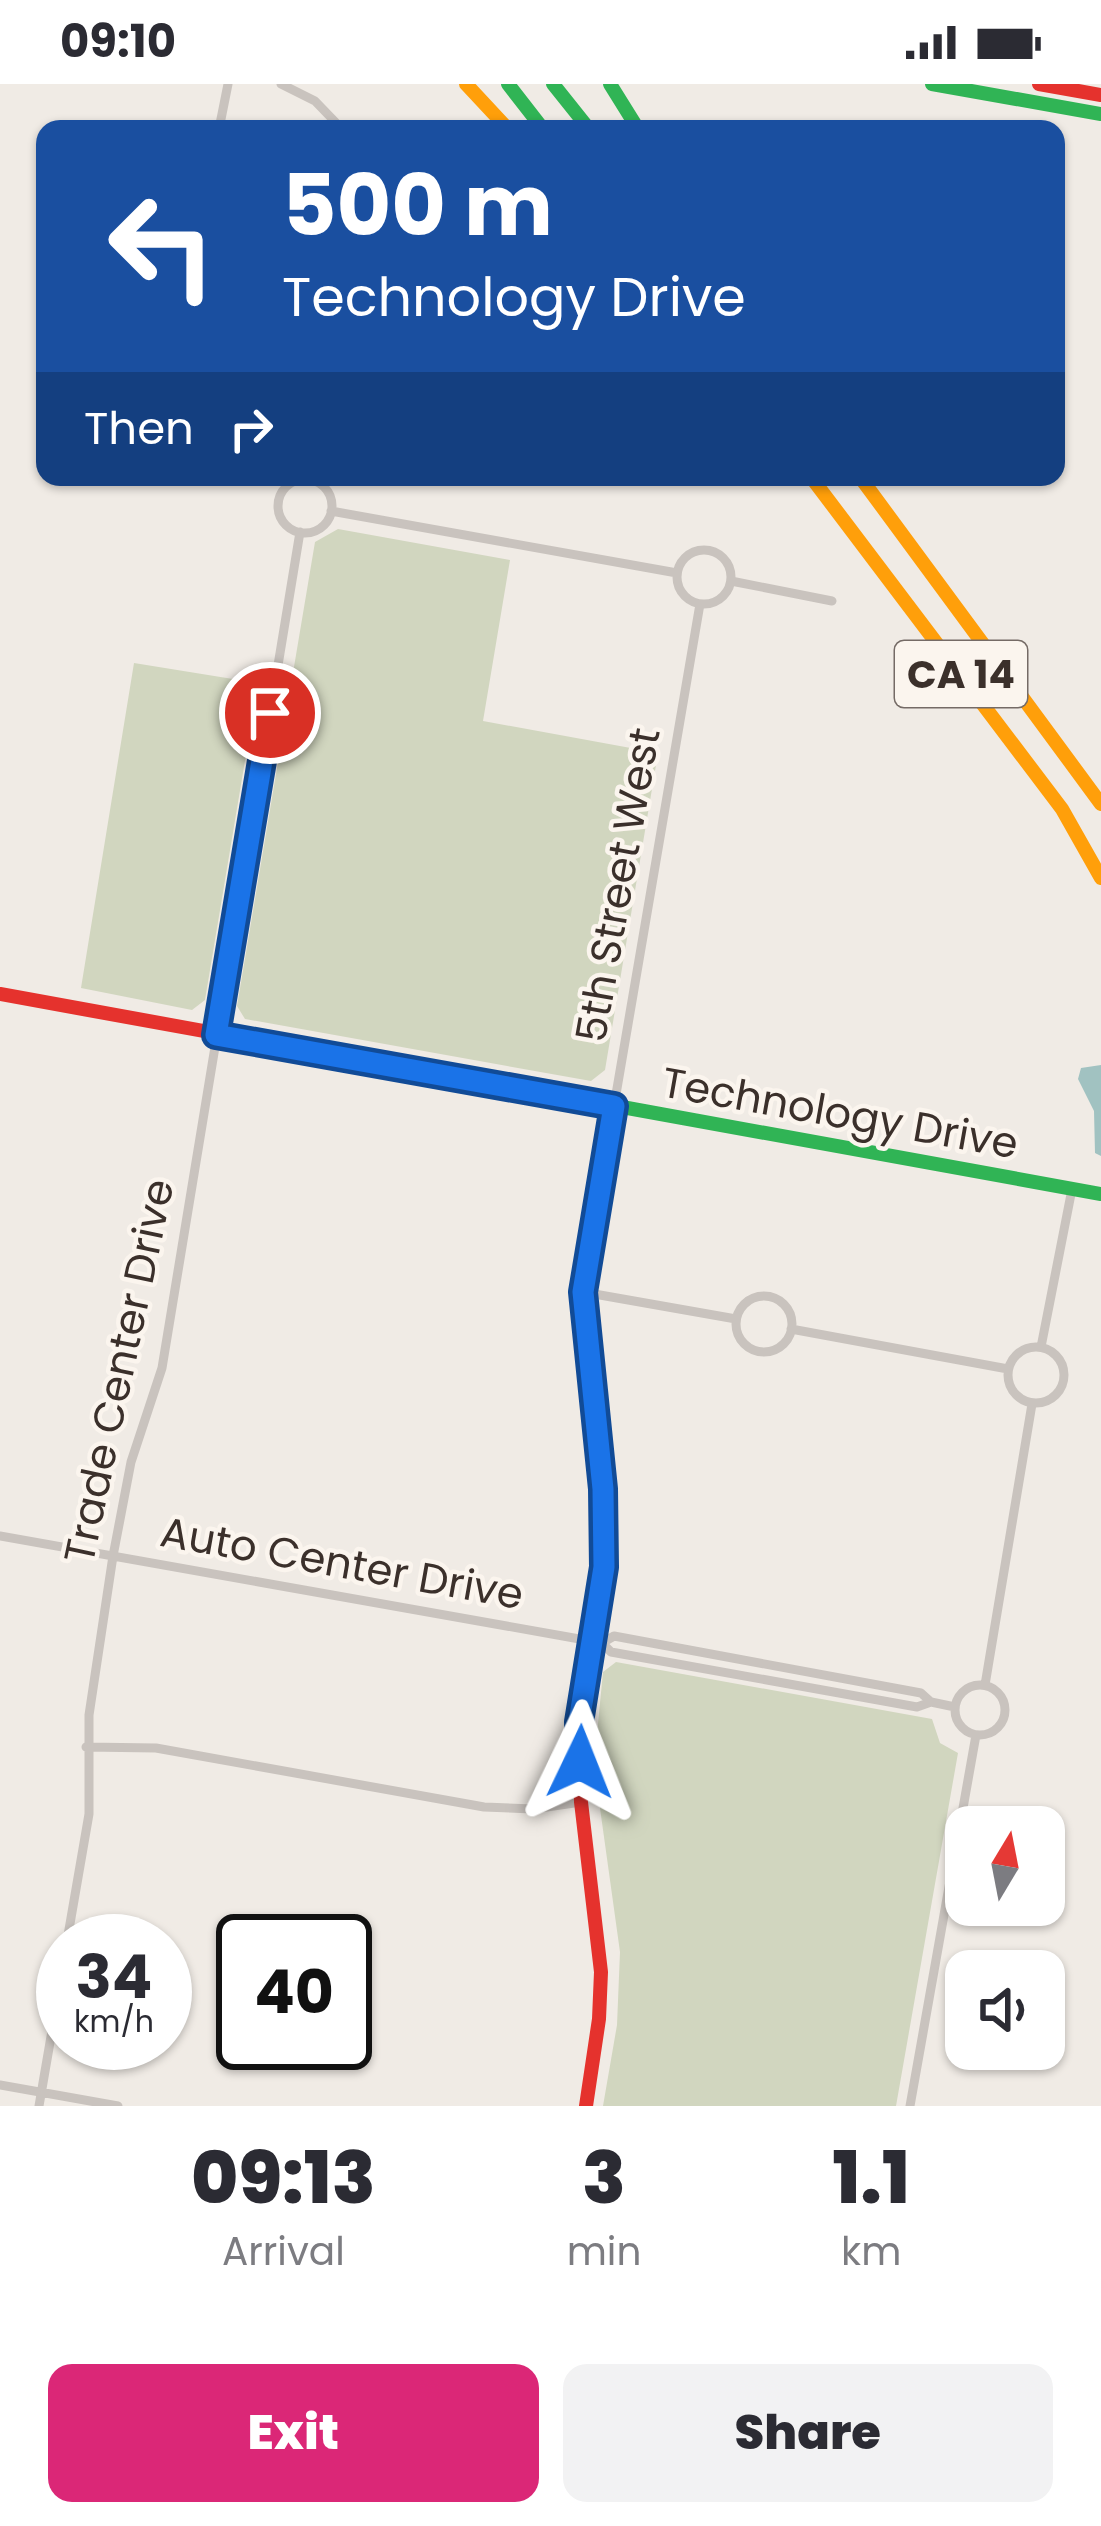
<!DOCTYPE html>
<html lang="en">
<head>
<meta charset="utf-8">
<style>
  body { margin:0; font-family:Poppins,sans-serif; background:#f2f2f3; color:#2b2b33; height:100vh; display:flex; flex-direction:column; font-size:45px; white-space:nowrap }
  * { box-sizing:border-box; margin:0 }
  p { font-size:39px; color:#7c7c81 }
  .icon { flex:none; width:66px; height:66px; fill:none; stroke:currentColor; stroke-width:2; stroke-linecap:round; stroke-linejoin:round }
  .map { position:relative; height:2022px; overflow:hidden }
  .details { display:flex; flex-direction:column; background:#fff; flex:1 }
  .details>* { flex:none }
  .guide { position:absolute; left:36px; top:36px; width:1029px; height:366px; border-radius:24px; box-shadow:0 3px 9px #0004; background:#1a4fa0; color:#fff; overflow:hidden }
  .needle { width:78px; rotate:10deg }
  .controls { position:absolute; left:945px; top:1722px; display:grid; gap:24px }
  .controls a { display:grid; place-items:center; width:120px; height:120px; border-radius:24px; background:#fff; box-shadow:0 3px 9px #0004; font-size:60px }
  .speed { position:absolute; left:36px; top:1830px; display:flex; gap:24px; font-size:60px; font-weight:700; text-align:center }
  .speed>* { display:grid; place-content:center; width:156px; height:156px; border-radius:50%; background:#fff; box-shadow:0 3px 9px #0004; line-height:1 }
  .speed small { font-size:30px; font-weight:400 }
  .speed .limit { border:6px solid #111; border-radius:18px; background:#fff; color:#111 }
  .pin { position:absolute; display:grid; place-items:center; width:102px; height:102px; color:#fff; margin:-51px; border:6px solid #fff; border-radius:50%; box-shadow:0 3px 12px #0007 }
  .me { position:absolute; width:132px; margin:-66px; rotate:2deg; stroke-linejoin:round; filter:drop-shadow(0 0 9px #0008) }
  .turn { display:flex; align-items:center; gap:42px; height:252px; padding:0 48px; font-size:54px }
  .turn .icon { width:156px; height:156px; stroke-width:2.5 }
  .turn b { display:block; font-size:84px; line-height:102px }
  .then { display:flex; align-items:center; height:114px; padding:0 48px; background:#0003; gap:24px; font-size:45px }
  .eta { display:flex; justify-content:space-evenly; align-items:center; height:204px; text-align:center }
  .eta b { font-size:72px; font-weight:800; line-height:84px }
  .cta { display:flex; gap:24px; margin-top:auto; padding:24px 48px }
  .cta a { flex:1; height:138px; border-radius:24px; background:#db2777; color:#fff; font-size:48px; font-weight:800; line-height:138px; text-align:center }
  .cta a+a { background:#f2f2f3; color:#2b2b33 }
  .status { display:flex; justify-content:space-between; align-items:center; height:84px; padding:0 60px; background:#fff; direction:ltr }
  .status svg { height:33px; fill:currentColor }
  .map>svg:first-child { display:block }
  .green { fill:#d1d6bf }
  .water { fill:#a1c2c1 }
  .lines { fill:none; stroke-linecap:round; stroke-linejoin:round }
  .street { stroke:#c9c3be; stroke-width:9 }
  .fast { stroke:#30b455; stroke-width:14 }
  .slow { stroke:#ff9f0a; stroke-width:14 }
  .jam { stroke:#e5322d; stroke-width:14 }
  .route-casing { stroke:#114b97; stroke-width:30 }
  .route { stroke:#1a73e8; stroke-width:21 }
  .labels { text-anchor:middle; dominant-baseline:central; stroke-width:9; stroke-linejoin:round; paint-order:stroke }
  .shield { fill:#fbf5ee; stroke:#756b66; stroke-width:3 }
  .shield-label { font-size:39px; font-weight:bold; fill:#3b302b }
  .street-label { font-size:42px; fill:#3b302b; stroke:#fbf5ee }
</style>
</head>
<body>
<div class="status"><b>09:10</b><svg viewBox="0 0 49 12"><path d="M0 12V9h3v3zM5 12V6h3v6zM10 12V3h3v9zM15 12V0h3v12zM26 1h20v11H26zM47 4h2v5h-2z"/></svg></div>
<div class="map">
<svg width="1101" height="2022" viewBox="0 0 1101 2022">
  <rect width="100%" height="100%" fill="#f0ebe5"/>
  <!-- green -->
  <path class="green" d="M 338,445 L 510,476 L 483,637 L 658,669 L 605,986 L 591,997 L 245,935 L 237,922 L 315,458 Z
    M 134,579 L 258,599 L 205,916 L 192,926 L 81,904 Z
    M 616,1578 L 932,1635 L 940,1659 L 958,1669 L 896,2022 L 603,2022 L 617,1941 L 620,1868 L 594,1681 L 603,1588 Z"/>
  <!-- water -->
  <path class="water" d="M 1101,981 L 1101,1072 L 1095,1069 L 1094,1027 L 1078,995 L 1081,984 Z"/>
  <g class="lines">
    <!-- street -->
    <path class="street" d="M 281,0 L 315,17 L 342,45
      M 219,45 L 228,0
      M278 422a27 27 0 1 1 54 0a27 27 0 1 1-54 0Z
      M 331,427 L 677,489
      M677 493a27 27 0 1 1 54 0a27 27 0 1 1-54 0Z
      M 731,497 L 832,517
      M 614,1022 L 700,520
      M 583,1208 L 736,1235
      M736 1240a28 28 0 1 1 56 0a28 28 0 1 1-56 0Z
      M 791,1245 L 1008,1285
      M 1041,1263 L 1072,1105
      M1008 1291a28 28 0 1 1 56 0a28 28 0 1 1-56 0Z
      M 0,1452 L 602,1559 L 611,1568 L 917,1623 L 931,1618 L 955,1623
      M 602,1559 L 614,1552 L 921,1609 L 931,1618
      M 985,1601 L 1032,1320
      M955 1626a25 25 0 1 1 50 0a25 25 0 1 1-50 0Z
      M 86,1663 L 156,1664 L 484,1723 L 533,1725 L 581,1718
      M 67,1857 L 89,1730 L 89,1631 L 113,1472 L 131,1378 L 162,1284 L 300,448
      M 0,2001 L 118,2022
      M 39,2022 L 63,1883
      M 910,2022 L 976,1651"/>
    <!-- fast -->
    <path class="fast" d="M 508,0 L 543,45
      M 553,0 L 589,45
      M 610,0 L 638,45
      M 932,0 L 1101,30
      M 600,1019 L 1101,1110
      M 604,1475 L 603,1405 L 583,1208 L 614,1022"/>
    <!-- slow -->
    <path class="slow" d="M 466,0 L 508,45
      M 811,393 L 1062,725 L 1101,794
      M 860,393 L 1101,720"/>
    <!-- jam -->
    <path class="jam" d="M 1039,0 L 1101,11
      M 0,910 L 600,1019
      M 586,2022 L 599,1935 L 601,1888 L 581,1718 L 579,1638 L 604,1475"/>
  </g>
  <g class="lines">
    <!-- route casing -->
    <g class="route-casing">
      <path id="route" d="M 270,629 L 216,951 L 614,1022 L 583,1208 L 603,1405 L 604,1483 L 579,1638 L 580,1678"/>
    </g>
    <!-- route -->
    <use href="#route" class="route"/>
  </g>
  <g class="labels">
    <!-- shield labels -->
    <rect class="shield" x="895" y="557" width="132" height="66" rx="9"/>
    <g class="shield-label">
      <text x="961" y="590">CA 14</text>
    </g>
    <!-- street labels -->
    <g class="street-label">
      <text transform="translate(618 801) rotate(-80)">5th Street West</text>
      <text transform="translate(840 1029) rotate(10)">Technology Drive</text>
      <text transform="translate(119 1287) rotate(-78)">Trade Center Drive</text>
      <text transform="translate(342 1479) rotate(10)">Auto Center Drive</text>
    </g>
  </g>
</svg>
<div class="controls">
<a><svg class="needle" viewBox="-14 -14 28 28"><path d="M0-13l5 13h-10z" fill="#e53935"/><path d="M0 13l5-13h-10z" fill="#7c7c81"/></svg></a>
<a><svg class="icon" aria-label="sound" viewBox="0 0 24 24"><path d="M4 9h4l5-4v14l-5-4H4zM17 9q2 3 0 6"/></svg></a>
</div>
<div class="speed"><div>34<small>km/h</small></div><div class="limit">40</div></div>
<div class="pin" style="left:270px;top:629px;background:#d93025"><svg class="icon" aria-label="arrive" viewBox="0 0 24 24"><path d="M6 21V4h12l-3 4 3 4H6"/></svg></div>
<svg class="me" style="left:580px;top:1678px" viewBox="-20 -20 40 40"><path d="M0-17L14 15 0 8-14 15z" fill="#1a73e8" stroke="#fff" stroke-width="4"/></svg>
<div class="guide">
<div class="turn"><svg class="icon" aria-label="left" viewBox="0 0 24 24"><path d="M17 20v-9H6M10 6l-5 5 5 5"/></svg><div><b>500 m</b>Technology Drive</div></div>
<div class="then">Then<svg class="icon" aria-label="right" viewBox="0 0 24 24"><path d="M7 20v-9h11M14 6l5 5-5 5"/></svg></div>
</div>
</div>
<section class="details">
<div class="eta">
<div><b>09:13</b><p>Arrival</p></div>
<div><b>3</b><p>min</p></div>
<div><b>1.1</b><p>km</p></div>
</div>
<div class="cta"><a>Exit</a><a>Share</a></div>
</section>
</body>
</html>
